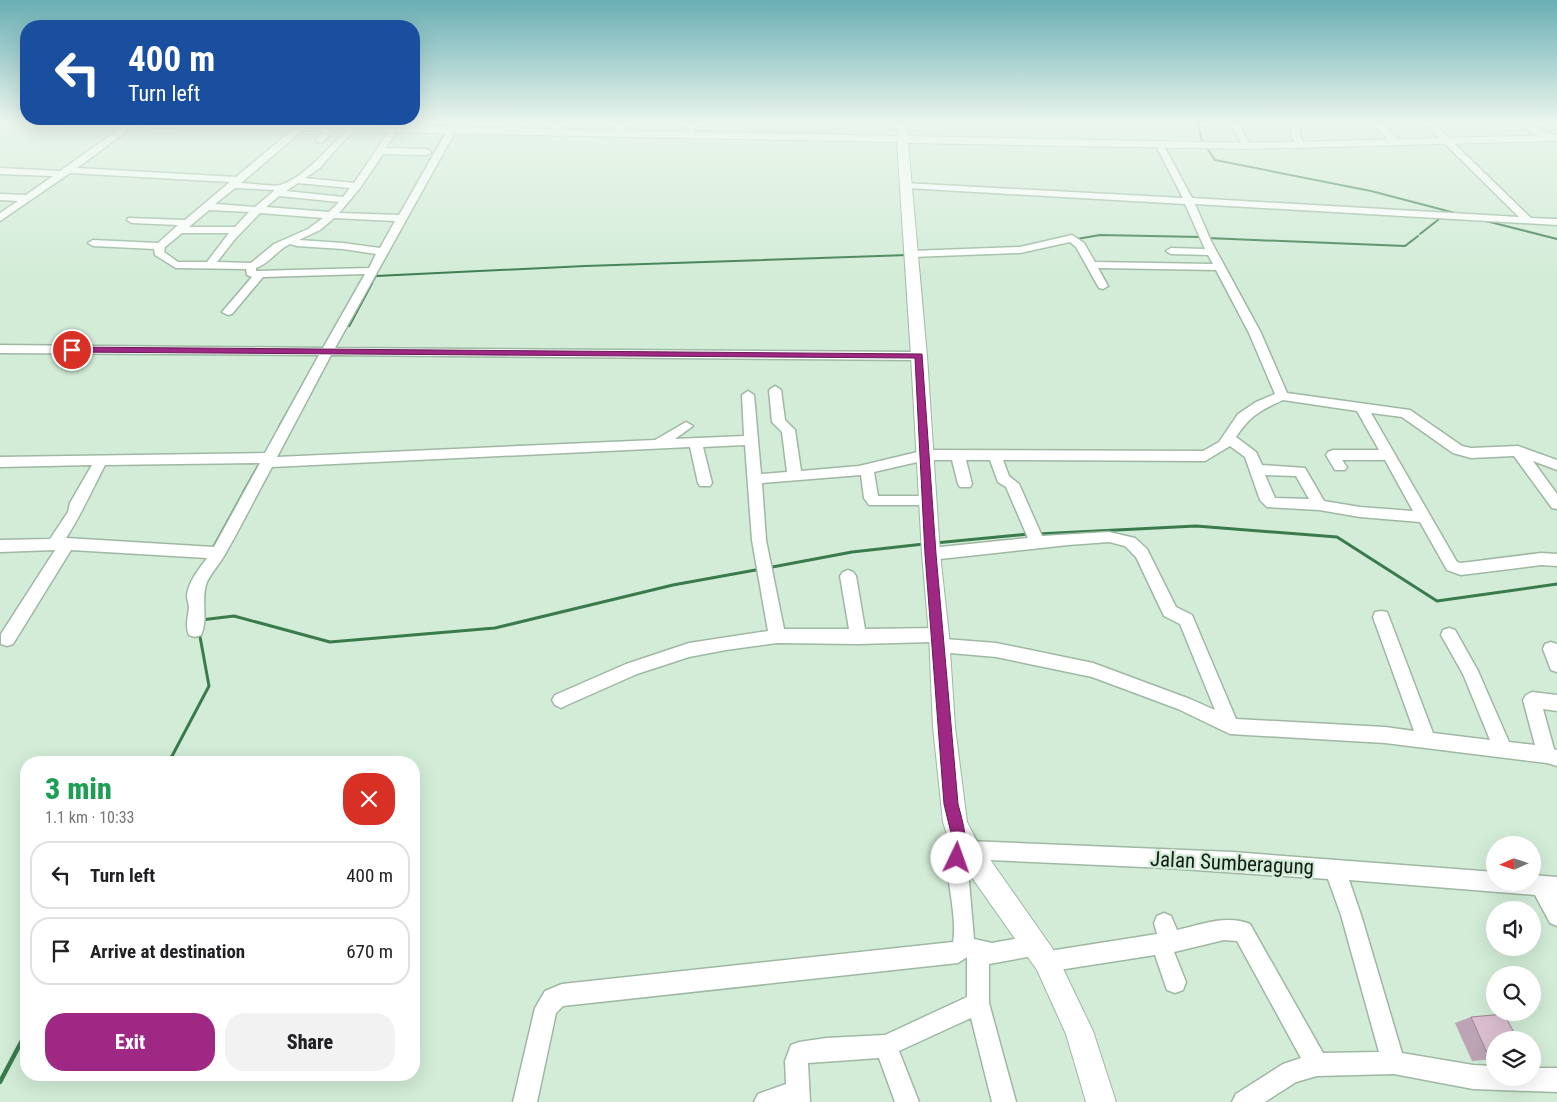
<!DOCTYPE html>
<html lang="en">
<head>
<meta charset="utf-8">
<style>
  body { margin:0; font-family:"Roboto Condensed",sans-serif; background:#f2f2f2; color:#202124; height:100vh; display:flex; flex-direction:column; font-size:19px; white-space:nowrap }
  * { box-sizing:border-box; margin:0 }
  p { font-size:16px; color:#757577 }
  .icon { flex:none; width:28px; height:28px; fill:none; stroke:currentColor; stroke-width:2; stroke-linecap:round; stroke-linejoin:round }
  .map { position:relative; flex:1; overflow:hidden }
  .panel { position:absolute; left:20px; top:756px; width:400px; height:325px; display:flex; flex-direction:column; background:#fff; border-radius:20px; box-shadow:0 5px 20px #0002 }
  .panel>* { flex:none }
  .guide { position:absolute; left:20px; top:20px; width:400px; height:105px; border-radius:20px; box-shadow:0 5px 20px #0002; background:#1a4fa0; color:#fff; overflow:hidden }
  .needle { width:32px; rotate:267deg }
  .buttons { position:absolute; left:1486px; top:836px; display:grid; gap:10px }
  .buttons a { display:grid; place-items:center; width:55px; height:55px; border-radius:50%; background:#fff; box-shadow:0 5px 20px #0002; font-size:25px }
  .pin { position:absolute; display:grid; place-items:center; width:42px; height:42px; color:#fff; margin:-21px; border:2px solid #fff; border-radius:50%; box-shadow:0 1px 5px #0007 }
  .me { position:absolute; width:55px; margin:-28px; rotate:3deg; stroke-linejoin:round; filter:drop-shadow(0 0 4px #0008) }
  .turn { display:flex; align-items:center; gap:18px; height:105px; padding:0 25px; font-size:22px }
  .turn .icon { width:65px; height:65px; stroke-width:2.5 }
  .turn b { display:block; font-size:35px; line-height:42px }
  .round { display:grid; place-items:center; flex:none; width:52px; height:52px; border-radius:20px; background:#f2f2f2 }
  .overview { display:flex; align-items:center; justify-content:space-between; height:85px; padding:0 25px }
  h1 { font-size:30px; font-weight:800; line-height:38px; color:#1e9e55 }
  .cta { display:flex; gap:10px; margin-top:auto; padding:10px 25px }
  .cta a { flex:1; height:58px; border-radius:20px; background:#9e2883; color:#fff; font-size:20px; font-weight:800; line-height:58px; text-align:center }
  .cta a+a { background:#f2f2f2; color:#202124 }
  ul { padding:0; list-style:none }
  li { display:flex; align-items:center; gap:15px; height:68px; margin:0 10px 8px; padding:0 15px; border:2px solid #e0e0e0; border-radius:20px }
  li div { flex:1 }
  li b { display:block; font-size:19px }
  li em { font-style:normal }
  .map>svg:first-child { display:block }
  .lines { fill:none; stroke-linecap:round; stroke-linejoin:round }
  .stream-far3 { stroke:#3a7b4d; stroke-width:2 }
  .stream-far2 { stroke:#3a7b4d; stroke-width:2.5 }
  .stream-far1 { stroke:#3a7b4d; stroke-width:3 }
  .stream { stroke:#3a7b4d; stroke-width:4.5 }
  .minor-casing { stroke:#9eb8a3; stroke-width:3 }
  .major-casing { stroke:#9eb8a3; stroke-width:2 }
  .minor { fill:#fff; fill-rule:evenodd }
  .major { fill:#fff; fill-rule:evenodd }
  .wall { fill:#bca4b4 }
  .building { fill:#dbbfd1; stroke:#998692 }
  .route { fill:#9e2883; stroke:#671a55 }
  .labels { text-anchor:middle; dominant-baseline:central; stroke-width:4.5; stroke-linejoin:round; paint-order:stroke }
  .near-street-label { font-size:21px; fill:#131c15; stroke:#d2ecd7 }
</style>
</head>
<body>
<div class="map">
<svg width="1557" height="1102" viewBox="0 0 1557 1102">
  <rect width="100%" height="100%" fill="#d2ecd7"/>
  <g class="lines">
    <!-- stream-far3 -->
    <path class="stream-far3" d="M 413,123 L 446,124 L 446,126
      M 1199,123 L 1201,138 L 1204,143
      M 1207,148 L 1215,160 L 1371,191 L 1459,214
      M 427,166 L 444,134
      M 1482,220 L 1557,239
      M 1420,234 L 1443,216
      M 1207,238 L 1405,246 L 1418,236
      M 1077,239 L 1100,235 L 1201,237
      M 367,271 L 374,259
      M 371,284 L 376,276 L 585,266 L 908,255"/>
    <!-- stream-far2 -->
    <path class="stream-far2" d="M 349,326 L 372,283
      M 279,427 L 357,289
      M 244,491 L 262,459"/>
    <!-- stream-far1 -->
    <path class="stream-far1" d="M 1037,534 L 1196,526 L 1337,537 L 1437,601 L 1557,584
      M 935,543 L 1029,534
      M 212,550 L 245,490
      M 767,568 L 852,552 L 924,544
      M 201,620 L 234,616 L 330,642 L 495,628 L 673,585 L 761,569
      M 171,758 L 209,686 L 199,631"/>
    <!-- stream -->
    <path class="stream" d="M 169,762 L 172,757
      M 0,1082 L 26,1033"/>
    <!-- minor casing -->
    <g class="minor-casing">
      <path id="minor" d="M 128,123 L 138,123 L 77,168 L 236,177 L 297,126 L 303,126 L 303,130 L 241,183 C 251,183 275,188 283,184 C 306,176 335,141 354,123 L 363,123 L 336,149 L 320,168 L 305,178 L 354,183 L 391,128 L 397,128 L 398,130 L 386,148 L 427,149 L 431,152 L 427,155 L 383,154 L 360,188 L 339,213 L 399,215 L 447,131 L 453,123 L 462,123 L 455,132 L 335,348 L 919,352 L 925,356 L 919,360 L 331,355 L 277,457 L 655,440 L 686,422 L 693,426 L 675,439 L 744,436 L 742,395 L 748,391 L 754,395 L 761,474 L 787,472 L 782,432 L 772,422 L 769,390 L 775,386 L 781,390 L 785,420 L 795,430 L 801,471 L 859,466 L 926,450 L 1203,451 L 1219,442 L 1238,414 L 1256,402 L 1275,394 L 1249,333 L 1216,270 L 1098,268 L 1108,286 L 1103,289 L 1099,288 L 1076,247 L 1070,242 L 1020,253 L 911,257 L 906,254 L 911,251 L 1020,247 L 1072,235 L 1084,243 L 1095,262 L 1213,264 L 1208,255 L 1171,254 L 1166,251 L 1171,248 L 1205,249 L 1185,204 L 907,188 L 902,185 L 904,183 L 1183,198 L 1155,144 L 1159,141 L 1163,144 L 1192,198 L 1519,217 L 1424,123 L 1433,123 L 1531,218 L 1557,219 L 1557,225 L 1195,204 L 1211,241 L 1261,333 L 1287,393 L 1410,410 L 1462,446 L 1471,448 L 1518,446 L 1557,460 L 1557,470 L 1533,461 L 1557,494 L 1557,509 L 1552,508 L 1514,456 L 1471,458 L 1453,453 L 1402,417 L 1371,413 L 1457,562 L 1461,563 L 1541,553 L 1557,554 L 1557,566 L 1541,565 L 1461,575 L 1447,570 L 1420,522 L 1360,517 L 1319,510 L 1267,507 L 1260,500 L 1245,457 L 1230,446 L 1205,461 L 1003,460 L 1009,476 L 1019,484 L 1042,536 L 1109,532 L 1135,538 L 1147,549 L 1176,607 L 1192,615 L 1236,719 L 1385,727 L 1414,731 L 1373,617 L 1375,612 L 1381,611 L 1387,612 L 1389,617 L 1433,733 L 1490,740 L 1463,674 L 1441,635 L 1443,630 L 1449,628 L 1455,630 L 1478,671 L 1509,742 L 1535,745 L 1523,700 L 1526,695 L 1532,692 L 1557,695 L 1557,711 L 1543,709 L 1554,749 L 1557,750 L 1557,766 L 1547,763 L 1385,743 L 1230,734 L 1178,709 L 1092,677 L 996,657 L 939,652 L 933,650 L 931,645 L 932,642 L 858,644 L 777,643 L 726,650 L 689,657 L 637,674 L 567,705 L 561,708 L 555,705 L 552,700 L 555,695 L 626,664 L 689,643 L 768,631 L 752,540 L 745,445 L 703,447 L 712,483 L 710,486 L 700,486 L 698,483 L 690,447 L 272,467 C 256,496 241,527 224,556 C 219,565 211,573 207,582 C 200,599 209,619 201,635 L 195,637 L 189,635 C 185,626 188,617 189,608 C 189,604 187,600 187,596 C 188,582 199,569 207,558 L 71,550 L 13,644 L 7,646 L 1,644 L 1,634 L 55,550 L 0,552 L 0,540 L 50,539 L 68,512 L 70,503 L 92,465 L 0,467 L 0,457 L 265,453 L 319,355 L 0,353 L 0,345 L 323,348 L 365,274 L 263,277 L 232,314 L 228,315 L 222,312 L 252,277 L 247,275 L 246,269 L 176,268 L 155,255 L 154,249 L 93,246 L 88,243 L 93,240 L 158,243 L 178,225 L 132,223 L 127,220 L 128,218 L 185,220 L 230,182 L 70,173 L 0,221 L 0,213 L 18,201 L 0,200 L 0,194 L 26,195 L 53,176 L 0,174 L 0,168 L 60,171 ZM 298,183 L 350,188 L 343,197 L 286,191 ZM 235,188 L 275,190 L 255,207 L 215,204 ZM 279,196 L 339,202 L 329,212 L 266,207 ZM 209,210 L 249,212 L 235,227 L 189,227 ZM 260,213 L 323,218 L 308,229 L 274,244 L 251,263 L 217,262 L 235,239 ZM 334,218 L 395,221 L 380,248 L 343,243 L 299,240 L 320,230 ZM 182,233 L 229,233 L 207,262 L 178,262 L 164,252 L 165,247 ZM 290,244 L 297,246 L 343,249 L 376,254 L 369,268 L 256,271 L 256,268 C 270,263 277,250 290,244 ZM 1283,400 L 1357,411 L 1379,450 L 1333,450 L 1328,452 L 1326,455 L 1335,470 L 1345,470 L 1347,467 L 1342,460 L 1385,460 L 1413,511 L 1360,507 L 1324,501 L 1305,468 L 1262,465 L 1256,452 L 1236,437 C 1251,415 1259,411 1283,400 ZM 926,460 L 952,460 L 958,484 L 960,487 L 970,487 L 972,484 L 966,460 L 990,460 L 998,482 L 1006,487 L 1028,538 L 931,548 L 926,550 L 923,554 L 926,558 L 931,560 L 1068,545 L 1109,542 L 1125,546 L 1136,557 L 1164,616 L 1180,624 L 1215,710 L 1190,699 L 1093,663 L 996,643 L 945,639 L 947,635 L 945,630 L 939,628 L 865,629 L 856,576 L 853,572 L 848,570 L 843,572 L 840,576 L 849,629 L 784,629 L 766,540 L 762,483 L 861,475 L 864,498 L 869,505 L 928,505 L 933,504 L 935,500 L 933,496 L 878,496 L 874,472 ZM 260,463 L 214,547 L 66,538 C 81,515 92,490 105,465 ZM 1265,475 L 1296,476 L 1309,499 L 1275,498 Z
        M 511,123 L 520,123 L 512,134 L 506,134 L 505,132 Z
        M 554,123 L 562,123 L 556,135 L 553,136 L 549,133 Z
        M 618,123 L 626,123 L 622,134 L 618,137 L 614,134 Z
        M 690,123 L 698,123 L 691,137 L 688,138 L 684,135 Z
        M 1230,123 L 1238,123 L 1251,146 L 1250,148 L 1244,148 Z
        M 1291,123 L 1299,123 L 1300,137 L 1306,146 L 1305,148 L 1299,148 L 1292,137 Z
        M 1373,123 L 1382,123 L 1399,141 L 1399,145 L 1393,145 Z
        M 1519,123 C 1532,123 1544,131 1557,136 L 1557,140 C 1545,141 1528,132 1519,123 Z
        M 327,126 L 334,128 L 323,142 L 317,142 L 316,140 Z
        M 1551,642 L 1557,644 L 1557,672 L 1551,670 L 1543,649 L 1545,644 Z
        M 958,826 L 965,828 L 967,841 L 1232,852 L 1495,872 L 1495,882 L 1532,882 L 1532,875 L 1557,877 L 1557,926 L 1550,923 L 1535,895 L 1349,880 L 1361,915 L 1402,1053 L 1473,1065 L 1495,1066 L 1495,1078 L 1532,1078 L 1532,1068 L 1557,1068 L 1557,1092 L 1473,1089 L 1394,1074 L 1317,1076 L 1296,1082 L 1265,1102 L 1232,1102 L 1236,1094 L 1283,1064 L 1301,1058 L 1237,941 L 1224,940 L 1174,952 L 1186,982 L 1183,990 L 1175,993 L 1167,990 L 1155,955 L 1046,972 L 1038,969 L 1035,961 L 1038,955 L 989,964 L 989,1003 L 1016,1102 L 992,1102 L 971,1018 L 899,1051 L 919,1102 L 895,1102 L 879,1058 L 808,1063 L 810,1102 L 754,1102 L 758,1094 L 786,1084 L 785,1061 L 791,1045 L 799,1042 L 826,1038 L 885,1035 L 967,997 L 967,957 L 958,963 L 563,1006 L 556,1013 L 537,1102 L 513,1102 L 535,1008 L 545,991 L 562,984 L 953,942 C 959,910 938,860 951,828 ZM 967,859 L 1166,868 L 1328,879 L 1341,915 L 1379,1052 L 1323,1053 L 1250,924 C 1227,914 1200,925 1177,930 L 1171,916 L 1164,913 L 1157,916 L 1154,923 L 1157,934 L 1043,952 L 1046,946 L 1042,939 L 1035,935 L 992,943 L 974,939 Z"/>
    </g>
    <!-- major casing -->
    <g class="major-casing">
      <path id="major" d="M 58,123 L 249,123 L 897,136 L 896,123 L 906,123 L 907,136 L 1247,143 L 1557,135 L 1557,141 L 1247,149 L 908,143 L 927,356 L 940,554 L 949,635 L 955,727 L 967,822 L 977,841 L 1055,952 L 1093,1031 L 1116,1102 L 1086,1102 L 1066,1034 L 1037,970 L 959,859 L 949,841 L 943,822 L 933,727 L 929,635 L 922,554 L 911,356 L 897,142 L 63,126 Z"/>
    </g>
    <!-- minor -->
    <use href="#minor" class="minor"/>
    <!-- major -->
    <use href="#major" class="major"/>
  </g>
  <!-- wall -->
  <path class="wall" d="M 1471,1017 L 1495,1040 L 1495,1059 L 1472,1061 L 1455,1023 Z"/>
  <!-- building -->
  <path class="building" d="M 1504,1014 L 1518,1040 L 1495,1040 L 1495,1055 L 1488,1055 L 1471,1017 Z"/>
  <!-- sky -->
  <linearGradient id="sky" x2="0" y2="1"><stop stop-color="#69aeb4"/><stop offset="0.44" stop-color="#ebf6ed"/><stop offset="1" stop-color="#ebf6ed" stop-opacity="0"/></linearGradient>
  <rect width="1557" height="278" fill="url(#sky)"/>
  <!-- route -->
  <path class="route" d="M 72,347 L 922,354 L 936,554 L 958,804 C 963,823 970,845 962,863 L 957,866 L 952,863 L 949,858 L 951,833 L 944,804 L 925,554 L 915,358 L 68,352 L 67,350 Z"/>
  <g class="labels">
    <!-- near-street labels -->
    <g class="near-street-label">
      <text transform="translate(1232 863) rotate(3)">Jalan Sumberagung</text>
    </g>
  </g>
</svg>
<div class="buttons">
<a><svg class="needle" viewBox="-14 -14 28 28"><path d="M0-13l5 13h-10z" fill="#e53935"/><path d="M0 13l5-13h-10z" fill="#757577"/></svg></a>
<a><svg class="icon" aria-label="sound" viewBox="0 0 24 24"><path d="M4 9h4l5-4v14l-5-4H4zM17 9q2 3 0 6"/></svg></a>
<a><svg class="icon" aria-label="search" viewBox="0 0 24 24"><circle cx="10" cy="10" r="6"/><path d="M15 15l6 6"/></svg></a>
<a><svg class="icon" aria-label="layers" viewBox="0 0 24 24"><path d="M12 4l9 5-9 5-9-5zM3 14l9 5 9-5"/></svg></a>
</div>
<div class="pin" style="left:72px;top:350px;background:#d93025"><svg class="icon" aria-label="arrive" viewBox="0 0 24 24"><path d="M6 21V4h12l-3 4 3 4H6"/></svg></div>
<svg class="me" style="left:957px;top:858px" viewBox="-20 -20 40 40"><circle r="19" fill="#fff"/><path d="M0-13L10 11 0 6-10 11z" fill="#9e2883"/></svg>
<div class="guide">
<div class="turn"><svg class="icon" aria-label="left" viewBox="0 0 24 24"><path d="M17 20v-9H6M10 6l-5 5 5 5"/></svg><div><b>400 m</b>Turn left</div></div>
</div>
<section class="panel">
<div class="overview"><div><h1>3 min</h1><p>1.1 km · 10:33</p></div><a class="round" style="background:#d93025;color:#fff"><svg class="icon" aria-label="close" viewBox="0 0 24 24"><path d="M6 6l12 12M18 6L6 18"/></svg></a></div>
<ul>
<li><svg class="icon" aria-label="left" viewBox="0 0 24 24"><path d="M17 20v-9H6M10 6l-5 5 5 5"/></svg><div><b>Turn left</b></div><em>400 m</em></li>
<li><svg class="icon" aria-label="arrive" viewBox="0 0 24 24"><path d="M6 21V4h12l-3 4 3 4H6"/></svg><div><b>Arrive at destination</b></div><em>670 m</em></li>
</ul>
<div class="cta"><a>Exit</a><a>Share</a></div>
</section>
</div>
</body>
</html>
